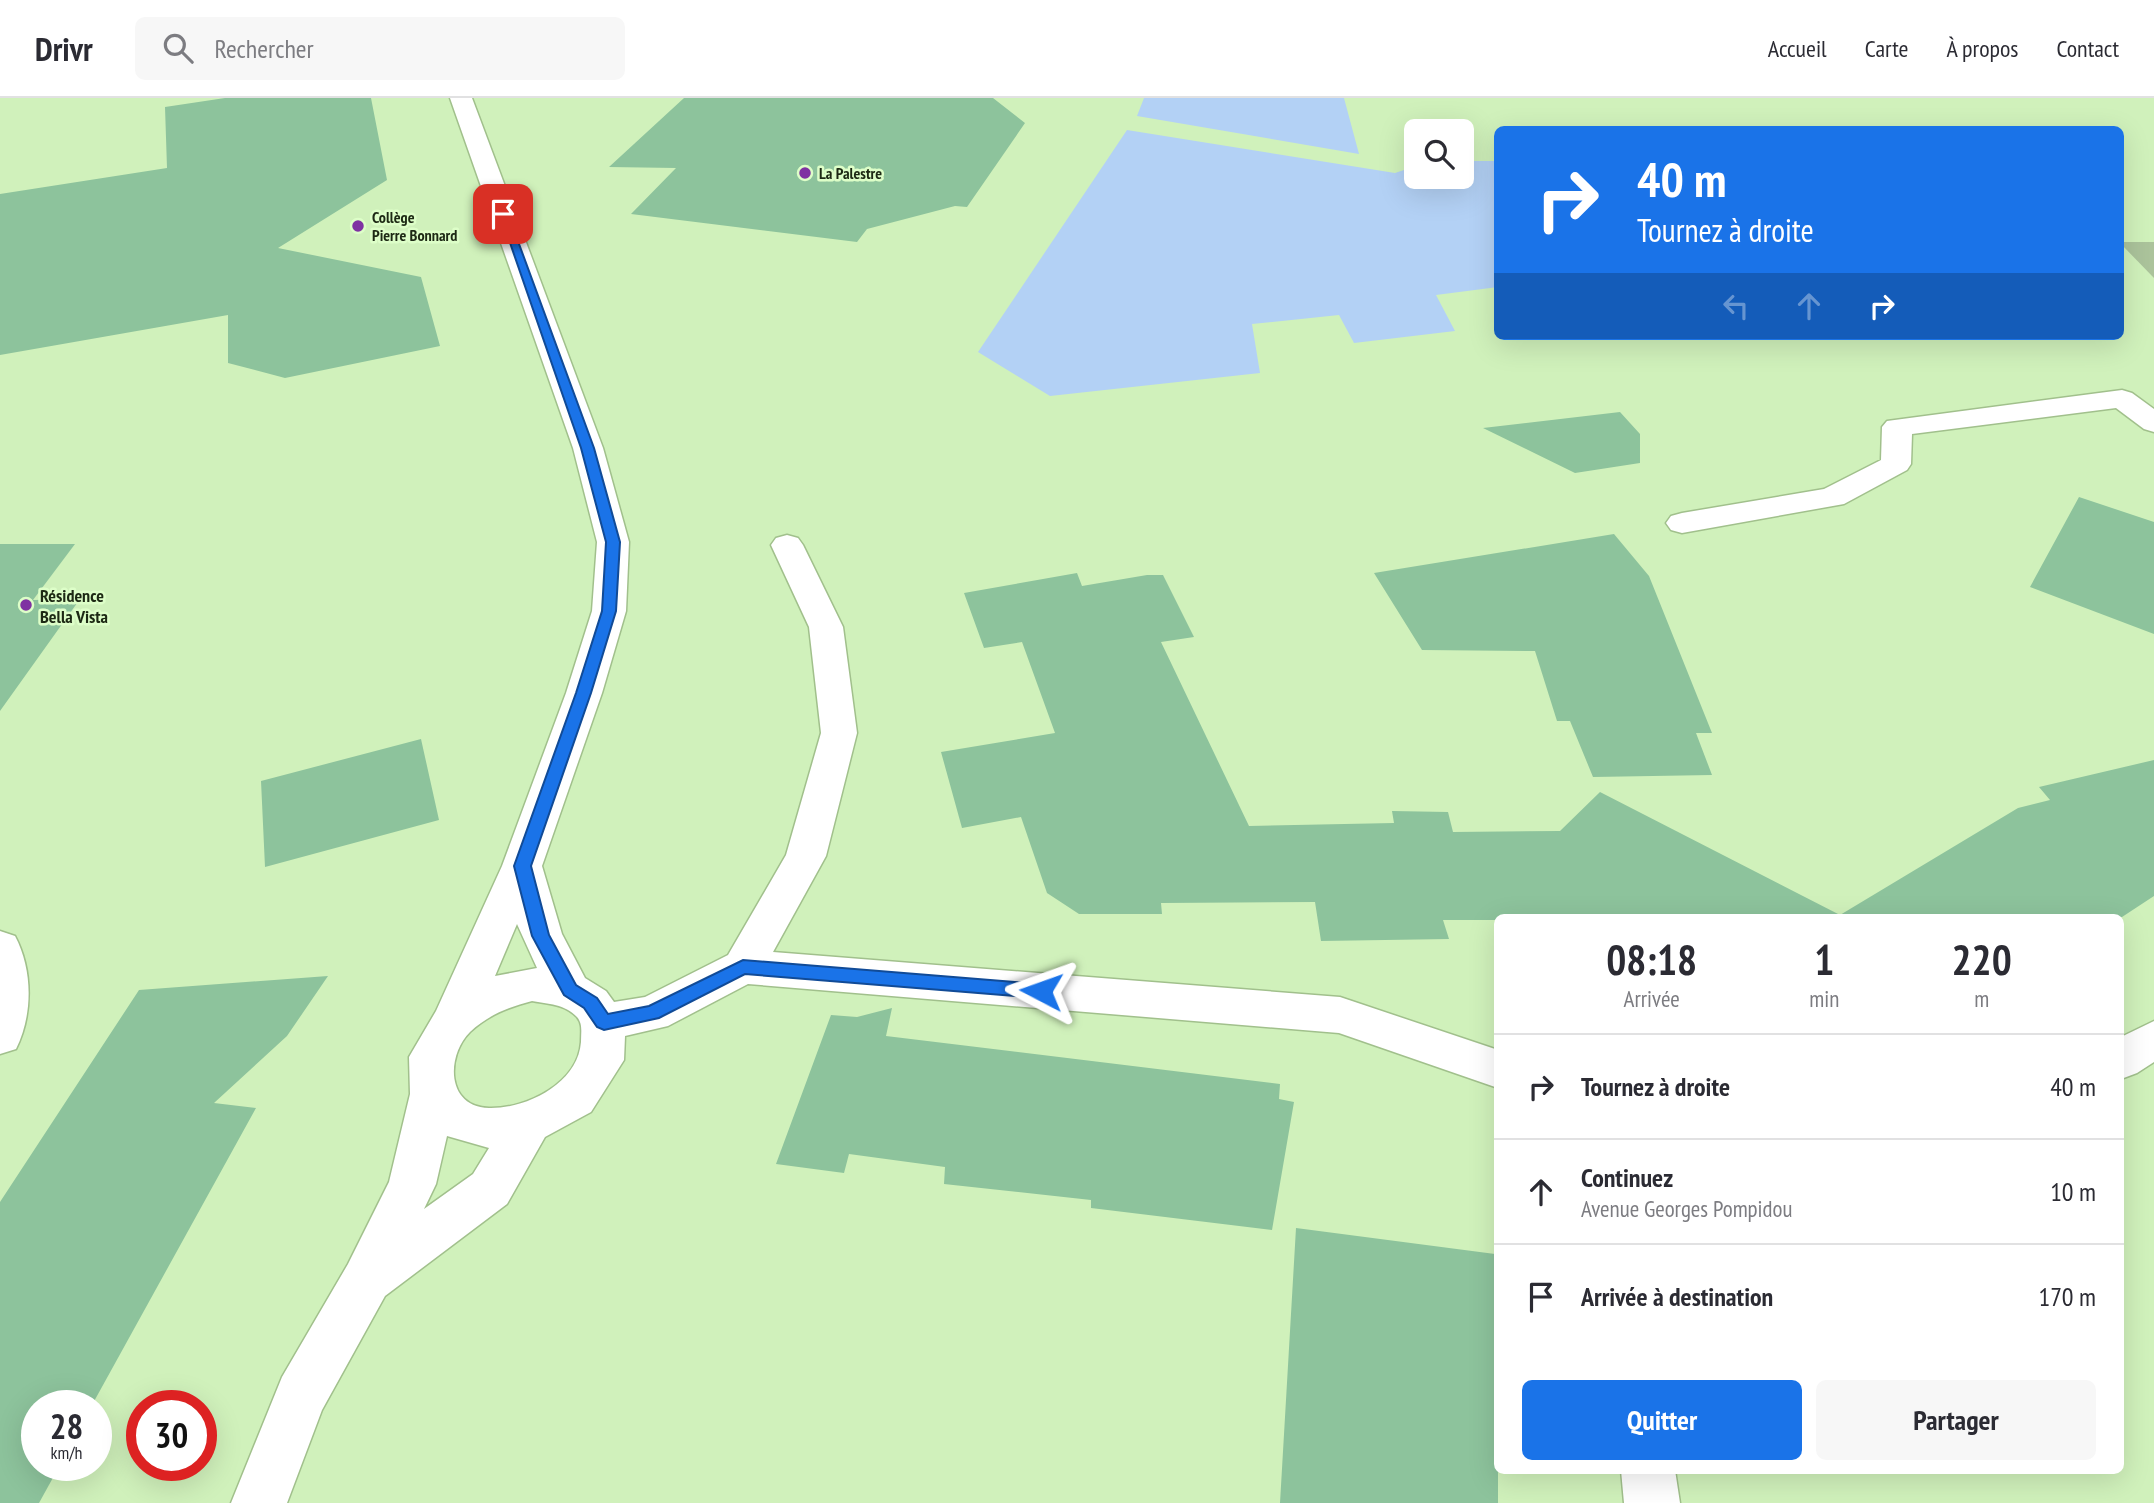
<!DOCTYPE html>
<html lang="fr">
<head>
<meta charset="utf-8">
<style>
  body { margin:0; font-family:"PT Sans Narrow",sans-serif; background:#f7f7f7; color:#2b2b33; height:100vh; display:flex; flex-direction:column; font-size:26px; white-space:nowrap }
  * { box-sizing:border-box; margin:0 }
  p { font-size:23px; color:#7c7c81 }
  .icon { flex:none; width:38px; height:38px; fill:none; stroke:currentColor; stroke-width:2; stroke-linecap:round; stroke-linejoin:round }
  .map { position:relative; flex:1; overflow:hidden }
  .sheet { position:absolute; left:1494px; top:816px; width:630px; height:560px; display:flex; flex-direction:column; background:#fff; border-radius:10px; box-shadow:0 7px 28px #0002 }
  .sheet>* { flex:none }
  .guide { position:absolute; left:1494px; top:28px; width:630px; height:214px; border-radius:10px; box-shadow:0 7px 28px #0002; background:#1a73e8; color:#fff; overflow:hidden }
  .tools { position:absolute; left:1404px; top:21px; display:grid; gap:14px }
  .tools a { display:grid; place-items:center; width:70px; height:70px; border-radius:10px; background:#fff; box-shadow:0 7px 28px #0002; font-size:35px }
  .speed { position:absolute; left:21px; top:1292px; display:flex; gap:14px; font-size:35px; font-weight:700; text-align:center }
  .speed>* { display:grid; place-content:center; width:91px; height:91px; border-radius:50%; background:#fff; box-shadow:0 7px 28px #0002; line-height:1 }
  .speed small { font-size:18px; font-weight:400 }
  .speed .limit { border:10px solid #d22; background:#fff; color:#111 }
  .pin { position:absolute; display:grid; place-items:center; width:60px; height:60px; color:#fff; margin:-30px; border-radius:14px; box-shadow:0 4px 10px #0006 }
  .me { position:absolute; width:77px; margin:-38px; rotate:274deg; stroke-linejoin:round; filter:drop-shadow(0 0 5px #0008) }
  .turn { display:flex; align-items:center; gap:24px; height:147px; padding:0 28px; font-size:32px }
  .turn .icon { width:91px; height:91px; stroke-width:2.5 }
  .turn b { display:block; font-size:49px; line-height:60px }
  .lanes { display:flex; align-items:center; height:66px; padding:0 28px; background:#0003; justify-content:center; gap:35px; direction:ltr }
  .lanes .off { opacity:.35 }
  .eta { display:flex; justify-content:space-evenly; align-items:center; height:119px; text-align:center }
  .eta b { font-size:42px; font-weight:700; line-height:49px }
  .primary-button { display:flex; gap:14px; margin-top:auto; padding:14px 28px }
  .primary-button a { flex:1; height:80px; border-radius:10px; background:#1a73e8; color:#fff; font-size:28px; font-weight:700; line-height:80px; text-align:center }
  .primary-button a+a { background:#f7f7f7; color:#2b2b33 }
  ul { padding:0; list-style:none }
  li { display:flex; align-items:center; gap:21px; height:105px; padding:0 28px; border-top:2px solid #e1e1e2 }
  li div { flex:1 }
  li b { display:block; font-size:26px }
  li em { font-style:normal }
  header { display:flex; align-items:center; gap:42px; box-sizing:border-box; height:98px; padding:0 35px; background:#fff; border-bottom:2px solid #e1e1e2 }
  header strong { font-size:33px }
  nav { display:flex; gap:38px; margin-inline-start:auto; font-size:24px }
  .search { width:490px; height:63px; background:#f7f7f7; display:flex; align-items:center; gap:18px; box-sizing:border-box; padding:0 24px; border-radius:10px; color:#7c7c81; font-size:26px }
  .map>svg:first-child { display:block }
  .green { fill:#abc39b }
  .water { fill:#b3d1f5 }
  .building { fill:#8dc39c }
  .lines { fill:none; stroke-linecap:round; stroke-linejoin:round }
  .minor-casing { stroke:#a1c08c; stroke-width:3 }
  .minor { fill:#fff; fill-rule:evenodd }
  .route { fill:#1a73e8; stroke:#114b97; stroke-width:2 }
  .poi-dot { fill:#7f31a2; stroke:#ddfec8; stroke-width:2.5 }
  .labels { text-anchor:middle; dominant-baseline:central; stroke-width:5; stroke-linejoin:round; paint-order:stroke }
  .far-poi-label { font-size:16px; font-weight:bold; fill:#1d2914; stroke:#ddfec8; text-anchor:start }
  .poi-label { font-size:18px; font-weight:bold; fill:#1d2914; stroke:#ddfec8; text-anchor:start }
</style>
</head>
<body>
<header>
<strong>Drivr</strong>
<div class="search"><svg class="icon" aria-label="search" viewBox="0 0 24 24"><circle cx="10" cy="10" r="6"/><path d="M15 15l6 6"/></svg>Rechercher</div>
<nav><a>Accueil</a><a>Carte</a><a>À propos</a><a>Contact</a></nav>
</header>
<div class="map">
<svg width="2154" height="1405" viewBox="0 0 2154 1405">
  <rect width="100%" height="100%" fill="#d0f1bb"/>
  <!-- green -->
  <path class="green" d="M 2121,144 L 2154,144 L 2154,180 L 2121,146 Z"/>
  <!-- water -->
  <path class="water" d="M 1144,0 L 1344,0 L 1359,56 L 1137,18 Z
    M 1127,32 L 1395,75 L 1416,68 L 1416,79 L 1461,79 L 1461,63 L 1498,63 L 1498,189 L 1436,197 L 1455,233 L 1354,245 L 1339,217 L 1252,226 L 1260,275 L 1050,298 L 978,254 Z"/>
  <!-- building -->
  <path class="building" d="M 225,0 L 371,0 L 387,82 L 278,150 L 421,179 L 440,248 L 285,280 L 228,265 L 228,217 L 0,257 L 0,96 L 167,70 L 165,9 Z
    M 684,0 L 993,0 L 1025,25 L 967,109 L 955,108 L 867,131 L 857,144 L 631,116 L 676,70 L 609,69 Z
    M 1620,314 L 1640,336 L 1640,365 L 1575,375 L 1483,330 Z
    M 2079,399 L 2154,424 L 2154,536 L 2030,489 Z
    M 1614,436 L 1649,478 L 1712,635 L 1696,635 L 1712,677 L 1593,679 L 1570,623 L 1557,623 L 1535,553 L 1422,552 L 1374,475 Z
    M 0,446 L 75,446 L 33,502 L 80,501 L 0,613 Z
    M 1077,475 L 1082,488 L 1147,477 L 1163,477 L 1194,539 L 1161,544 L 1249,728 L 1394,725 L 1392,713 L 1448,714 L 1453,734 L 1560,733 L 1600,694 L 1840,817 L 2018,710 L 2050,702 L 2039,689 L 2154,662 L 2154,798 L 2122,819 L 1498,819 L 1498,822 L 1443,822 L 1449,841 L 1321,843 L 1315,804 L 1161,805 L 1162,816 L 1079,816 L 1047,795 L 1021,719 L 962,730 L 941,654 L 1055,635 L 1022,544 L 984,550 L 964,495 Z
    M 421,641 L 439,722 L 265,769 L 261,683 Z
    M 328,878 L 287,938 L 214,1005 L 256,1010 L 92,1307 L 37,1307 L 37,1367 L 60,1367 L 39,1405 L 0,1405 L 0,1104 L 139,892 Z
    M 892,910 L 886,938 L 1280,986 L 1279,1001 L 1294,1004 L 1272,1132 L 1091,1110 L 1091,1102 L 944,1086 L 945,1069 L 849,1056 L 844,1075 L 776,1066 L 831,917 L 857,919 Z
    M 1296,1130 L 1495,1156 L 1498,1207 L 1498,1405 L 1280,1405 Z"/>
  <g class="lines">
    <!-- minor casing -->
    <g class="minor-casing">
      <path id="minor" d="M 450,0 L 472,0 L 603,350 L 629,444 L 626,513 L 602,595 L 542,768 L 562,836 L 585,880 L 606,893 L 614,904 L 645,899 L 728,857 L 786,757 L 821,635 L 809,529 L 771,447 L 776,440 L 787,437 L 798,440 L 803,447 L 843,529 L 857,635 L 826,758 L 773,854 L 1340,899 L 1498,952 L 1498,990 L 1339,935 L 748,886 L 668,928 L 625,938 L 624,962 L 591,1014 L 545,1039 L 507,1106 L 385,1198 L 322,1312 L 287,1405 L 231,1405 L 282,1279 L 348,1166 L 389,1084 L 410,996 L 409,959 L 436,913 L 502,768 L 566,595 L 592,513 L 597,444 L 573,350 ZM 517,826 L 537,870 L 495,878 ZM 532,903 C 548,906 565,906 577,919 C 583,926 581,934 581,944 C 578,985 527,1011 489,1010 C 446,1009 446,958 470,934 C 488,917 509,909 532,903 ZM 447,1038 L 489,1050 L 473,1076 L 424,1111 L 436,1086 Z
        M 2122,292 L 2132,295 L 2154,311 L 2154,334 L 2144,331 L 2116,310 L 1912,336 L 1911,366 L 1907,372 L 1844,406 L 1682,435 L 1671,432 L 1666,425 L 1671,418 L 1682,415 L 1824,391 L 1881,362 L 1882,329 L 1887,323 Z
        M 0,833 L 15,838 C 33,872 33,917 16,951 L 0,956 Z
        M 2154,923 L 2154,964 L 2137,975 L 2121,981 L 2121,939 Z
        M 1621,1372 L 1675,1372 L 1680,1405 L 1624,1405 Z"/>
    </g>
    <!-- minor -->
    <use href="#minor" class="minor"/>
  </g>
  <!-- route -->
  <path class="route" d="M 499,113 L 508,116 L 594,350 L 620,444 L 616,513 L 591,595 L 531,768 L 549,837 L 576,887 L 597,900 L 608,916 L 649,908 L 743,862 L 1041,886 L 1048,888 L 1050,893 L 1048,898 L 1041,900 L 745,876 L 659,920 L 604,932 L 597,929 L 584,910 L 564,897 L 532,838 L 514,768 L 576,595 L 602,513 L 606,444 L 581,350 Z"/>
  <!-- markers -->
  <g class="poi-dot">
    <circle cx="805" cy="75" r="7"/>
    <circle cx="358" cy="128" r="7"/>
    <circle cx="26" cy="507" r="7"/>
  </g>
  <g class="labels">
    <!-- far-poi labels -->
    <g class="far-poi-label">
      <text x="819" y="75">La Palestre</text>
      <text x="372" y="119">Collège<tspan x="372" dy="18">Pierre Bonnard</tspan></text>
    </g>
    <!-- poi labels -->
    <g class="poi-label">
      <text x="40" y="497">Résidence<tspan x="40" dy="21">Bella Vista</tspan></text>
    </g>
  </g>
</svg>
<div class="tools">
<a><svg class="icon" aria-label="search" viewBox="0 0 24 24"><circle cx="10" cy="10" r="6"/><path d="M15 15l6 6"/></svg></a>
</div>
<div class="speed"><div>28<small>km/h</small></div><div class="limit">30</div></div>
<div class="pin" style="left:503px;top:116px;background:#d93025"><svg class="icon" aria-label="arrive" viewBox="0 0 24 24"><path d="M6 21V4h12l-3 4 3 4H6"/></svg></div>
<svg class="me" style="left:1041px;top:893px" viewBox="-20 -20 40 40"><path d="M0-17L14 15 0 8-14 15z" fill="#1a73e8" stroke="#fff" stroke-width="4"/></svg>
<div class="guide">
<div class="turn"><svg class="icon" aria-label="right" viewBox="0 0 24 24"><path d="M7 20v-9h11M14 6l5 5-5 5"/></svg><div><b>40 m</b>Tournez à droite</div></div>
<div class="lanes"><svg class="icon off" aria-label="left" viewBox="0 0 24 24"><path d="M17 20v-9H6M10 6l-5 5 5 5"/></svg><svg class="icon off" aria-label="ahead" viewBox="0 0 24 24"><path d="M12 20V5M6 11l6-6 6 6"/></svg><svg class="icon" aria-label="right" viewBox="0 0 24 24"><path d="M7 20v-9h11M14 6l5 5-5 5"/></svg></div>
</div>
<section class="sheet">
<div class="eta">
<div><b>08:18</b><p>Arrivée</p></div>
<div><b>1</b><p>min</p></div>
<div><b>220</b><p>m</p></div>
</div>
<ul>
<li><svg class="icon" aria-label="right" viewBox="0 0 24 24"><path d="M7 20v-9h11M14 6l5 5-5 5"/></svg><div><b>Tournez à droite</b></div><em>40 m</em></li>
<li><svg class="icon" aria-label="ahead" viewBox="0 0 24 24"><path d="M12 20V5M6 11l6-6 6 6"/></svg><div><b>Continuez</b><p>Avenue Georges Pompidou</p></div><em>10 m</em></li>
<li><svg class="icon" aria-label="arrive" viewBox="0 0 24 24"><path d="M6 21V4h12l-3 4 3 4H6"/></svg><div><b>Arrivée à destination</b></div><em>170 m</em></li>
</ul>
<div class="primary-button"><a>Quitter</a><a>Partager</a></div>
</section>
</div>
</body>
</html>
